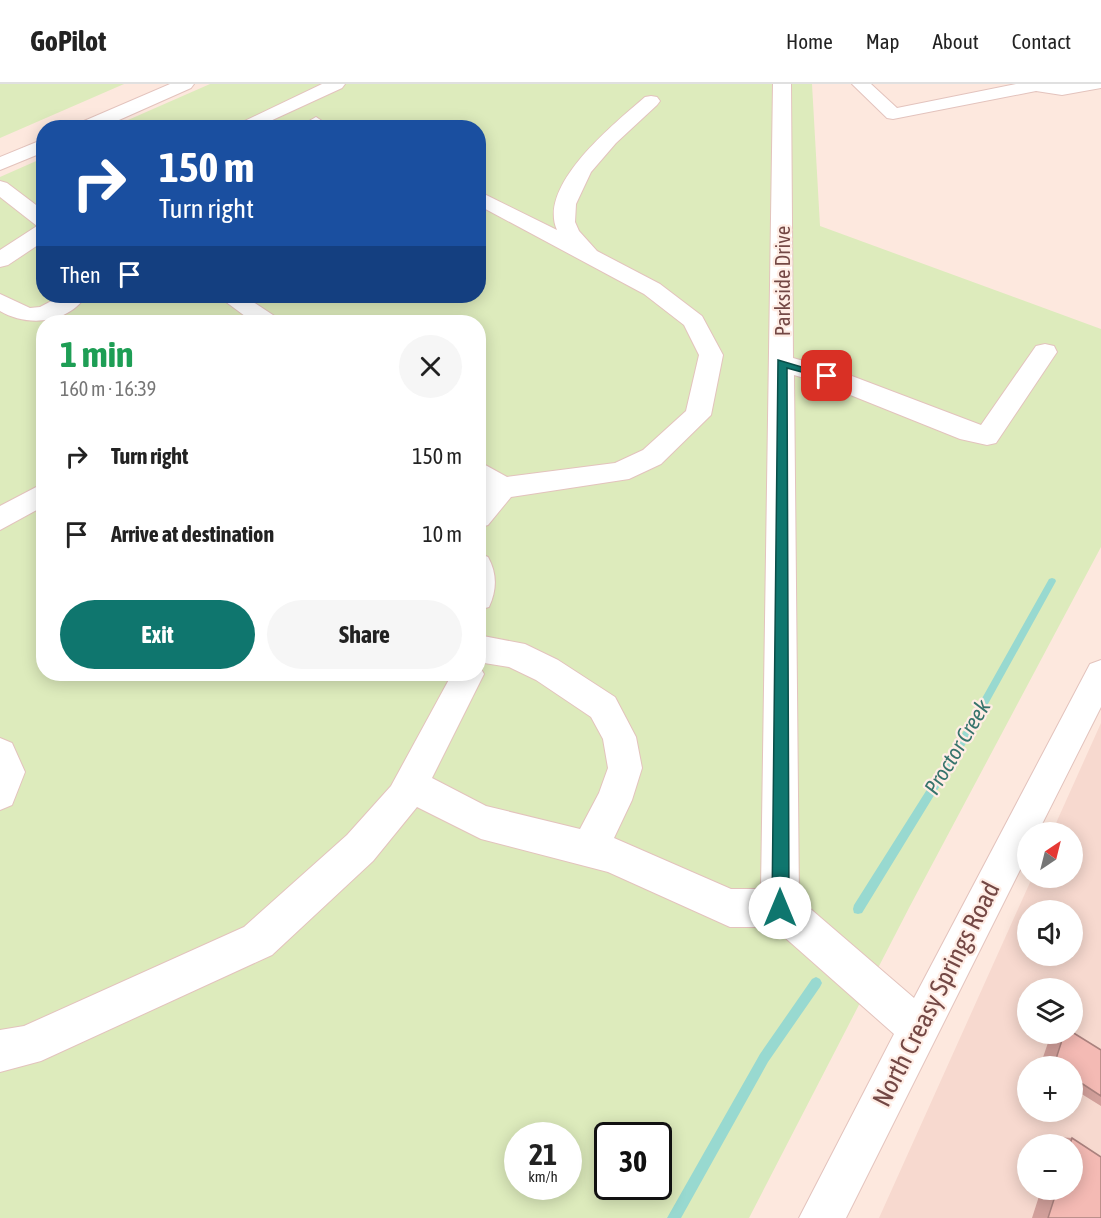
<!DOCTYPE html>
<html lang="en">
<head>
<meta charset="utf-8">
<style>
  body { margin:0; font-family:"Asap Condensed",sans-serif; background:#f6f6f6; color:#222; height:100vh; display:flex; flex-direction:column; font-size:22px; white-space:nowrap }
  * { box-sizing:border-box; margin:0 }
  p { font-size:20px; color:#767676 }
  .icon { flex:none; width:33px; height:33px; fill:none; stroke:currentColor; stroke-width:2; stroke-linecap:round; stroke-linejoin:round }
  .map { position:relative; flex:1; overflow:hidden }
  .details { position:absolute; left:36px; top:231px; width:450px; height:366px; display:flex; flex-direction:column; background:#fff; border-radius:24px; box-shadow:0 3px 15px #0003 }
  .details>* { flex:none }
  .guide { position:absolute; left:36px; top:36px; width:450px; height:183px; border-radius:24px; box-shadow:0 3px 15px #0003; background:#1a4fa0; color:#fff; overflow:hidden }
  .needle { width:39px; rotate:35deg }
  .fabs { position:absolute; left:1017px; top:738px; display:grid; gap:12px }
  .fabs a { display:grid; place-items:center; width:66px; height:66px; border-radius:50%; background:#fff; box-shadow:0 3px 15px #0003; font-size:30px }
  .speed { position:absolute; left:504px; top:1038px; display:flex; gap:12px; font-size:30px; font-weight:700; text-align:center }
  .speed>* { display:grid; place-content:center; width:78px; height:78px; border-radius:50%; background:#fff; box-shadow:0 3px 15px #0003; line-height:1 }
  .speed small { font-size:15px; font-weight:400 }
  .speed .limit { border:3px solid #111; border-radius:9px; background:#fff; color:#111 }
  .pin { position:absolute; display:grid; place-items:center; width:51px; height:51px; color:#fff; margin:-26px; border-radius:12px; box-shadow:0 3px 9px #0006 }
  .me { position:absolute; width:66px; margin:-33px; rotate:0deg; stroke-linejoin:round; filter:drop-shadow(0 0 4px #0008) }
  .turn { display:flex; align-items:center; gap:21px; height:126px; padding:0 24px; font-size:27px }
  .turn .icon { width:78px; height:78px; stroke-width:2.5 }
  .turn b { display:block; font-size:42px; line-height:51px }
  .then { display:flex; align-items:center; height:57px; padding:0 24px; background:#0003; gap:12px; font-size:22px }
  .round { display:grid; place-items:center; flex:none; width:63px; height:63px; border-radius:32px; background:#f6f6f6 }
  .head { display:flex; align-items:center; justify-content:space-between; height:102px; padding:0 24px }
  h1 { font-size:36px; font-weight:700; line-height:45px; color:#1e9e55 }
  .primary-button { display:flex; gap:12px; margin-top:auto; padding:12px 24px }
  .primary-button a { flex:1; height:69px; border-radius:36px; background:#0f766e; color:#fff; font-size:24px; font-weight:700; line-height:69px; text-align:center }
  .primary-button a+a { background:#f6f6f6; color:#222 }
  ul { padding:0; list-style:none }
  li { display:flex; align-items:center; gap:18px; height:78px; padding:0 24px }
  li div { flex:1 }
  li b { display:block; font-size:22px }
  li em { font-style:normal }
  header { display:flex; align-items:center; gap:36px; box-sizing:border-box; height:84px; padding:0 30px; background:#fff; border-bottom:2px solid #e0e0e0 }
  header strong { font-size:28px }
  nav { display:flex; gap:33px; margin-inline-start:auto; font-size:21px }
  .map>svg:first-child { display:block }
  .residential { fill:#f7d9cf; fill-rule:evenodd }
  .green { fill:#ddebbc; fill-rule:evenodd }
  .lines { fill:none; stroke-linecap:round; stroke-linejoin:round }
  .stream { fill:#98d9d0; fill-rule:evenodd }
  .minor-casing { stroke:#e3c3bd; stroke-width:2 }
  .minor { fill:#fff; fill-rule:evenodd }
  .wall { fill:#d2a09b }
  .building { fill:#f4bab4; stroke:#ab827e; stroke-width:1.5 }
  .route { fill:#0f766e; stroke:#0a4d48; stroke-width:1.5 }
  .labels { text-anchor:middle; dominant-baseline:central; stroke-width:4.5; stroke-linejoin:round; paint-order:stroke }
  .street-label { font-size:21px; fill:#744845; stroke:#ffede5 }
  .water-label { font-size:22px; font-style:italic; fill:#36746c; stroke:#ffede5 }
  .near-street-label { font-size:26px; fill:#744845; stroke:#ffede5 }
</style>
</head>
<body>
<header>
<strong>GoPilot</strong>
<nav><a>Home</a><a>Map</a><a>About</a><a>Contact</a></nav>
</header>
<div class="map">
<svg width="1101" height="1134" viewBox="0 0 1101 1134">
  <rect width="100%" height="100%" fill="#fde8de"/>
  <!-- residential -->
  <path class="residential" d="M 1101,639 L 1101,1134 L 879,1134 L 1032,794 L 1072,794 L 1072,748 L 1052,748 ZM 1028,826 L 1072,826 L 1072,872 L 1028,872 ZM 1028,904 L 1072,904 L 1072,950 L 1028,950 ZM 1028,982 L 1072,982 L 1072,1028 L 1028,1028 ZM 1028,1060 L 1072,1060 L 1072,1106 L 1028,1106 Z"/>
  <!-- green -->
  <path class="green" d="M 0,0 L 124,0 L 0,54 Z
    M 210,0 L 812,0 L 820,142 L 1101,245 L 1101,463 L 910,822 L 749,1134 L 0,1134 L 0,93 L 43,74 L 44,212 L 478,212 L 478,44 L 112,43 ZM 44,238 L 478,238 L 478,590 L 44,590 ZM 518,1052 L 568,1052 L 568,1102 L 518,1102 ZM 608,1052 L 658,1052 L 658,1102 L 608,1102 Z"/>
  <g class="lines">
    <!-- stream -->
    <path class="stream" d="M 1052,494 L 1055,495 L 1056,497 L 1055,499 L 968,656 L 862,829 L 858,830 L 854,829 L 853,825 L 854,821 L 962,650 L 1049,495 Z
      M 816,893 L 820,895 L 822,899 L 820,903 L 768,978 L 681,1134 L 667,1134 L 760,970 L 812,895 Z"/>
    <!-- minor casing -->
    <g class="minor-casing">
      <path id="minor" d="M 170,0 L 194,0 L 191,4 L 101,44 L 75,44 L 77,40 Z
        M 322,0 L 345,0 L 342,4 L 255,44 L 230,44 Z
        M 773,0 L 791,0 L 793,274 L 836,286 L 981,341 L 1036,262 L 1045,260 L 1054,262 L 1057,268 L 996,359 L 987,361 L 960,355 L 818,298 L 794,291 L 799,815 L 914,914 L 1090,580 L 1101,576 L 1101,623 L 1038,748 L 1028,748 L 1028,770 L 846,1134 L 799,1134 L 894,950 L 773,843 L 730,843 L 608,788 L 481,755 L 417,723 L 373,777 L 272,871 L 41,977 L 0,988 L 0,946 L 24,942 L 244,843 L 347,751 L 391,702 L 452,590 L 478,590 L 478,580 L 484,590 L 432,694 L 486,722 L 580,745 L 599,709 L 608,684 L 603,655 L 591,633 L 536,596 L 509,583 L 478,578 L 478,551 L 525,560 L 558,576 L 615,613 L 636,653 L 642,684 L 632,716 L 614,754 L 731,805 L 761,805 Z
        M 852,0 L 871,0 L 897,24 L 1016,0 L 1101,0 L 1101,4 L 1062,11 L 1036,7 L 893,35 L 887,34 Z
        M 651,12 L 657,13 L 660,17 L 657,21 L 616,59 L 591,88 L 576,120 L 575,138 L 579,147 L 597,167 L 660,200 L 702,232 L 723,271 L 711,331 L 661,380 L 629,395 L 511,413 L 488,441 L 478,444 L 478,414 L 485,406 L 478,401 L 478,377 L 507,393 L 615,379 L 643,366 L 686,327 L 699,271 L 684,241 L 644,210 L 478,121 L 478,107 L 557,146 C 537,101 615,39 645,13 Z
        M 316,33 L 325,39 L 323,43 L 297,44 Z
        M 44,55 L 44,68 L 0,86 L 0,73 Z
        M 0,97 L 7,99 L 44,127 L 44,157 L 8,181 L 0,183 L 0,166 L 37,142 L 0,113 Z
        M 0,210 L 30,224 L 40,223 L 61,212 L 86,212 C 67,240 27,243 0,227 Z
        M 218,212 L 244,212 L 276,233 L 280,238 L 253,238 Z
        M 44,399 L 44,422 L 0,446 L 0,422 Z
        M 478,469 L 488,473 C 497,489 497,506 489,523 L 478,526 Z
        M 0,654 L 12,659 L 25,688 L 12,721 L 0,726 Z"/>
    </g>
    <!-- minor -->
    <use href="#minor" class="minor"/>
  </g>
  <!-- wall -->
  <path class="wall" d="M 1051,950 L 1072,950 L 1101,966 L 1101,1022 L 1072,1004 L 1072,982 L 1040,982 Z
    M 1057,1053 L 1072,1054 L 1101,1134 L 1032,1134 L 1041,1106 L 1072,1106 L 1072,1060 L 1055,1060 Z"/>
  <!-- building -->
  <path class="building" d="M 1072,948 L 1101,966 L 1101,1012 L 1072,993 L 1072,982 L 1055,982 L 1054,981 L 1064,950 L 1072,950 Z
    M 1072,1054 L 1101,1073 L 1101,1134 L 1048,1134 L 1057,1106 L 1072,1106 L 1072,1060 L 1070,1060 Z"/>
  <!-- route -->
  <path class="route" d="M 778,276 L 832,292 L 827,295 L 787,284 L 789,824 L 786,830 L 780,832 L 775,830 L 772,824 Z"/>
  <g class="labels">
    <!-- street labels -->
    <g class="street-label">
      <text transform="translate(782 197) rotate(-90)">Parkside Drive</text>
    </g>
    <!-- water labels -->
    <g class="water-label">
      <text transform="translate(957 663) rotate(-59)">Proctor Creek</text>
    </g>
    <!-- near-street labels -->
    <g class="near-street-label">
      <text transform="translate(936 910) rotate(-63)">North Creasy Springs Road</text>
    </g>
  </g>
</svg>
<div class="fabs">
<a><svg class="needle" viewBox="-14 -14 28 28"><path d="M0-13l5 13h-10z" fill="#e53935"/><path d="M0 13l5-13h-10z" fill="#767676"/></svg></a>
<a><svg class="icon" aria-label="sound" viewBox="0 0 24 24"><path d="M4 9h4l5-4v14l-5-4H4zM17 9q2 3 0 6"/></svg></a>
<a><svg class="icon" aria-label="layers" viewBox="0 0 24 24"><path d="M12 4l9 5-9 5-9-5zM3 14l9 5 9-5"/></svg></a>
<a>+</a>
<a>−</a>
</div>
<div class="speed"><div>21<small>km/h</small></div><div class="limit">30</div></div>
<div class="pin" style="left:827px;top:292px;background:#d93025"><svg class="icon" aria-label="arrive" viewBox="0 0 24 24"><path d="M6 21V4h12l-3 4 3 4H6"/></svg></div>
<svg class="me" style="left:780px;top:824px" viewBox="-20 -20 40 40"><circle r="19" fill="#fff"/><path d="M0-13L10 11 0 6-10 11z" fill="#0f766e"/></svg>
<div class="guide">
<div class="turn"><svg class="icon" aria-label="right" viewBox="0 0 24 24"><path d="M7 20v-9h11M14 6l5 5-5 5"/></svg><div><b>150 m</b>Turn right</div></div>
<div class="then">Then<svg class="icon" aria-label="arrive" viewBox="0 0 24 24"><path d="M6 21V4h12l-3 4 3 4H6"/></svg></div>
</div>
<section class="details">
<div class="head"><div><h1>1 min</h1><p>160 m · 16:39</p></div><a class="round"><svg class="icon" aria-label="close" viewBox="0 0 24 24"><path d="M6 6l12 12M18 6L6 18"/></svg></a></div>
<ul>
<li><svg class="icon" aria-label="right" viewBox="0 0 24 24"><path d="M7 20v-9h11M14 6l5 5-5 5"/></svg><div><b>Turn right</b></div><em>150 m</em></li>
<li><svg class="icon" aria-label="arrive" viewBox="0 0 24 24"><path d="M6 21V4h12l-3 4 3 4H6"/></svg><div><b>Arrive at destination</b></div><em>10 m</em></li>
</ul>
<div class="primary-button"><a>Exit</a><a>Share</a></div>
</section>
</div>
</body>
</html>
